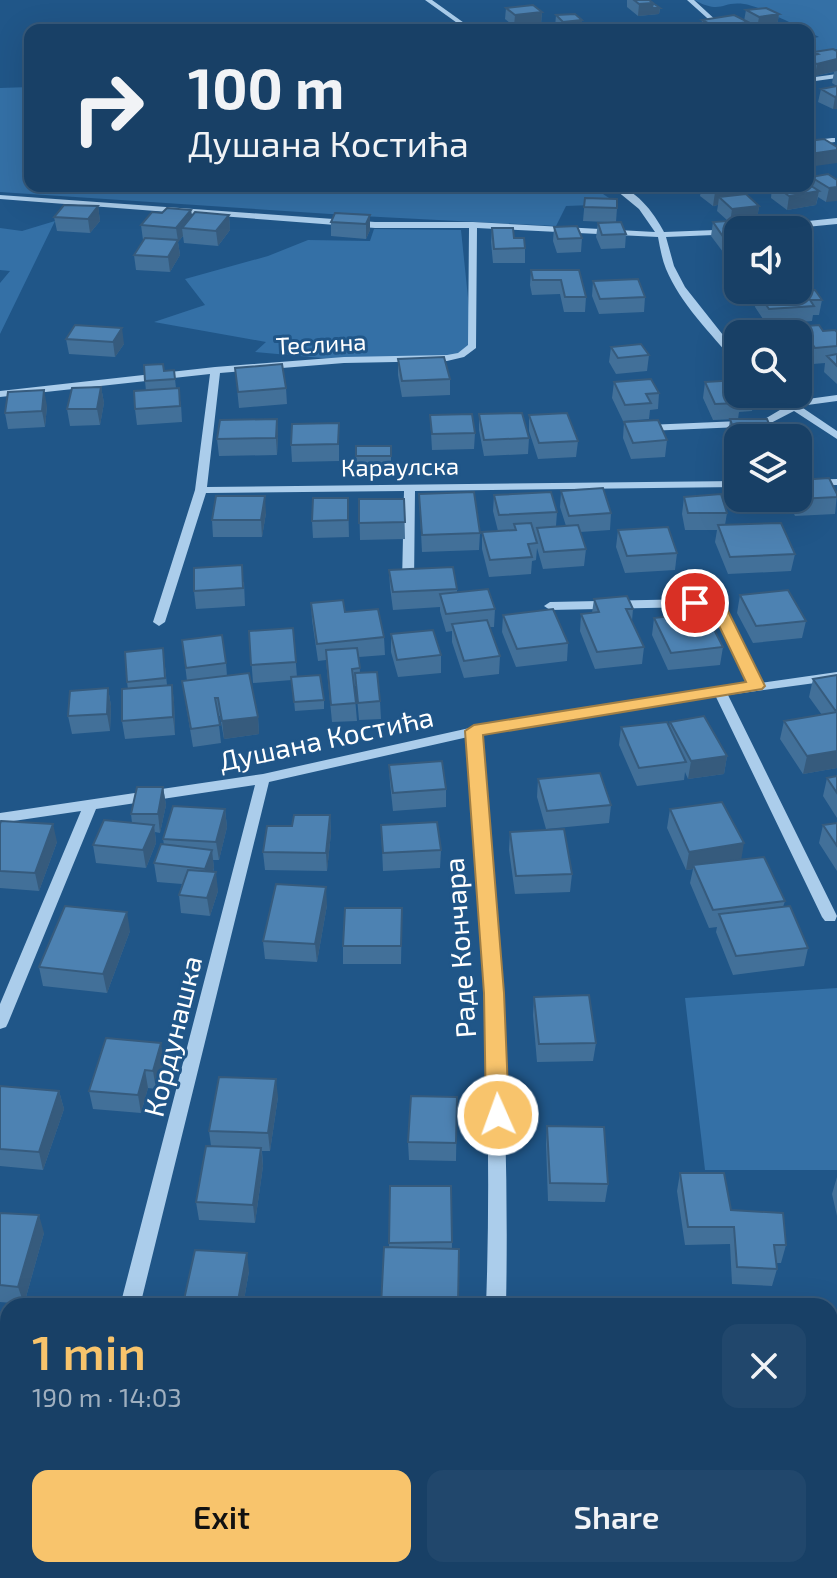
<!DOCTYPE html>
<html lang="en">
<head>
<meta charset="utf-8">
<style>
  body { margin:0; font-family:"Exo 2",sans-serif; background:#21476c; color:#f1f3f6; height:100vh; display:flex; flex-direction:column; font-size:30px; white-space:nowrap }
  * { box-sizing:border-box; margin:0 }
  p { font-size:26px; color:#9fafbf }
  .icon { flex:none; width:44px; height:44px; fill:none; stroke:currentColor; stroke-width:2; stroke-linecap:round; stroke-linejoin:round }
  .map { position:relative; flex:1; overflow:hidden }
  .side { position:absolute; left:0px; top:1298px; width:838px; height:280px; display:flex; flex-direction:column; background:#184066; border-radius:24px 24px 0 0; box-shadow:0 8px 32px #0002,0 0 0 2px #36597a }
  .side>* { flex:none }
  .guide { position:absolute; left:24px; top:24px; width:790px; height:168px; border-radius:16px; box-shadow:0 8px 32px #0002,0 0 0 2px #36597a; background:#184066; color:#f1f3f6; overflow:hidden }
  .controls { position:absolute; left:724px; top:216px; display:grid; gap:16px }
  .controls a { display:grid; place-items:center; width:88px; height:88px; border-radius:16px; background:#184066; box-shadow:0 8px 32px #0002,0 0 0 2px #36597a; font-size:40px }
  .pin { position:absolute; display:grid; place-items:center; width:68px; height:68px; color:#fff; margin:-34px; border:4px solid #fff; border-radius:50%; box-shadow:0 2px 8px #0007 }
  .me { position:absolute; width:88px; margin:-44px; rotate:358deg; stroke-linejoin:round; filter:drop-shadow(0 0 6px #0008) }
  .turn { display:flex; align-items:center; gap:28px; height:168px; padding:0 32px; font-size:36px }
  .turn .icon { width:104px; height:104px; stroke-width:2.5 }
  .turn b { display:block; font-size:56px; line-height:68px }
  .round { display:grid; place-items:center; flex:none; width:84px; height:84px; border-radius:16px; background:#21476c }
  .headline { display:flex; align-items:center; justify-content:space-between; height:136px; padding:0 32px }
  h1 { font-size:48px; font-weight:600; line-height:60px; color:#f8c46c }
  .action { display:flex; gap:16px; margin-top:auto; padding:16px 32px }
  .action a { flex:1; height:92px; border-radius:16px; background:#f8c46c; color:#111; font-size:32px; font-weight:600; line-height:92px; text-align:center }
  .action a+a { background:#21476c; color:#f1f3f6 }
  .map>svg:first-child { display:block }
  .green { fill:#3470a6 }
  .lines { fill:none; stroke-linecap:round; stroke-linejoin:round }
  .minor { fill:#abcdeb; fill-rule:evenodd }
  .wall { fill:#427099 }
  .shaded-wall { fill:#365b7d }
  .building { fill:#4d82b2; stroke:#365b7d; stroke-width:2 }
  .route { fill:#f8c46c; stroke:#a17f46; stroke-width:2 }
  .labels { text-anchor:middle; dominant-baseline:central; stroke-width:6; stroke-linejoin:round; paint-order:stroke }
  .far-street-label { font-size:24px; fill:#fff; stroke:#205688 }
  .street-label { font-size:28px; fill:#fff; stroke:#205688 }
</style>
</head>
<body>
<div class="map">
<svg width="837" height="1578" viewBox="0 0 837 1578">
  <rect width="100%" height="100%" fill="#205688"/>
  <!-- green -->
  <path class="green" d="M 694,0 L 837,0 L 837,49 L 809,53 L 808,39 L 819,37 C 803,30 761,6 744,4 C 720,1 723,15 694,0 Z
    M 30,87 L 30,186 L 591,186 L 618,204 L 566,206 L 556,226 L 361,216 L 0,192 L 0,88 Z
    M 55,221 L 0,334 L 0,283 L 10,271 L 0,270 L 0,228 L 22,231 Z
    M 374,229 L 461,230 L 473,346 L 461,355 L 344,360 L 255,352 L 266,342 L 154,322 L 205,305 L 185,279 L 268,256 L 308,240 L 370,241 Z
    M 837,988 L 837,1170 L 705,1170 L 685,998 Z"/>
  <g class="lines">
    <!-- minor -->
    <path class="minor" d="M 425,0 L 432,0 L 474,30 L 467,30 Z
      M 687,0 L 694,0 L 720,24 L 720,26 L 716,26 Z
      M 837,74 L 837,78 L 808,82 L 808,78 Z
      M 832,138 L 835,138 L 835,142 L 808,145 L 808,141 Z
      M 611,186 C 635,186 654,213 664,232 L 741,229 L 738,230 L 738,234 L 666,237 L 674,266 L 685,287 L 738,354 L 738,363 L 735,362 C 711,334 680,303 666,269 C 662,259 660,248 658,237 L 477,228 L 476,348 L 464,357 L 447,361 L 344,363 L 220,373 L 207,487 L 738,481 L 738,487 L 415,491 L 414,583 L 408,587 L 402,583 L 404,491 L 206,493 L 165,622 L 159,626 L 153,622 L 195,490 L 210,374 L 0,397 L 0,391 L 215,367 L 344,357 L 447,355 L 458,353 L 468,345 L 469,228 L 375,228 L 0,199 L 0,195 L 375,222 L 473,222 L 655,232 L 639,209 Z
      M 837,218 L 837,224 L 775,230 L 746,230 L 750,227 Z
      M 770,394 L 782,394 L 793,401 L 837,395 L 837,401 L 800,406 L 837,431 L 837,439 L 794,411 L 765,426 L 647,431 L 642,428 L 647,425 L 763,420 L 785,407 Z
      M 837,479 L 837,485 L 798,486 L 798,480 Z
      M 695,599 L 715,603 L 725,610 L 761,683 L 837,672 L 837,680 L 728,695 L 837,916 L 835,921 L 825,921 L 822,917 L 716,697 L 568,718 L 481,735 C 497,925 510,1115 506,1306 L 486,1306 C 493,1116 482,927 468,737 L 269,782 L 140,1306 L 120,1306 L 255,785 L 96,809 L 8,1023 L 6,1027 L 0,1029 L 0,1004 L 81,811 L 0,823 L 0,813 L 263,774 L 474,727 L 568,710 L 749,684 L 716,615 L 707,609 L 695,607 L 550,610 L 544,606 L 550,602 Z
      M 473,1570 L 495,1570 L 494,1578 L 472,1578 Z"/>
  </g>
  <!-- wall -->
  <path class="wall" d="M 627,0 L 649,0 L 660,8 L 659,14 L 638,16 L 627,7 Z
    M 506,8 L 542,12 L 541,24 L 514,26 L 505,19 Z
    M 746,10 L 779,14 L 777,26 L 757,29 L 748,24 L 747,30 L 701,30 L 702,20 L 744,21 Z
    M 556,15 L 582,30 L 559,30 L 555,27 Z
    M 837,51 L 837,109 L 833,109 L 818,102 L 821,89 L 837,86 L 832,83 L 834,72 L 815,76 L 808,73 L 808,56 L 813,55 L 814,52 Z
    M 811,177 L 837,180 L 826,202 L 818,197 L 816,205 L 787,210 L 771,198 L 772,186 L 808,186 L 810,185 Z
    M 702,186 L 738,186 L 740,188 L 739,195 L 759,206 L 757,220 L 738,230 L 738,275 L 734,266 L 736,252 L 723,252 L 711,236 L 713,222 L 728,221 L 717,211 L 718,205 L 713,206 L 700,196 Z
    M 585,198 L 617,208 L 616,222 L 626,234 L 625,248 L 601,249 L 596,237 L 598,223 L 607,222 L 583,221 Z
    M 98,206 L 100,221 L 90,233 L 57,231 L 54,217 Z
    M 191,210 L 192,217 L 229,215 L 230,230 L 218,246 L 184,243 L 183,236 L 178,242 L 180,255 L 170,272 L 136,270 L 134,255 L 144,240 L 143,240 L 141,225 L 162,213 Z
    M 370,215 L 370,230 L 366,239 L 331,236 L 331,222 Z
    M 554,227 L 582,238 L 581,252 L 557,253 L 553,241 Z
    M 492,228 L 514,238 L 525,248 L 525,263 L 493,263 L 491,242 Z
    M 531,270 L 579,270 L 586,297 L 585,312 L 564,312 L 560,294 L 532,295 L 530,285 Z
    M 593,281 L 645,297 L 644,312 L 599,314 L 592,296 Z
    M 757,292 L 822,300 L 819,315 L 813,315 L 812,321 L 767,325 L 755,307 Z
    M 75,325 L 124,344 L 115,357 L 69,354 L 66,339 Z
    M 793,327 L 837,332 L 837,384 L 824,372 L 825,363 L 813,364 L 806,355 L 800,355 L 798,353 L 798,334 L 792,334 Z
    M 611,347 L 649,355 L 647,371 L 616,374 L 609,362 Z
    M 398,359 L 450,379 L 450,395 L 402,397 L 398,375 Z
    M 235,368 L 286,388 L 287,404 L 239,408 Z
    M 174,370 L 176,388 L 181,404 L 182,422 L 137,425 L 135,409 L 146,391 L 145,381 L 164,371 Z
    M 614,382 L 659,393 L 658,409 L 650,410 L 649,419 L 623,421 L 612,398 Z
    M 705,382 L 755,395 L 752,411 L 739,412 L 738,419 L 713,420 L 703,398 Z
    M 101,387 L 104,403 L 100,425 L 70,426 L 67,409 Z
    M 47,406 L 45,427 L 8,429 L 5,413 Z
    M 479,414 L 529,438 L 528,454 L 484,456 L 479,430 Z
    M 430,415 L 475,433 L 474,449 L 432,450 Z
    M 529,415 L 578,441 L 576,457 L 538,459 L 529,431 Z
    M 277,419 L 278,436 L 277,455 L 219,456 L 217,439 Z
    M 730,419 L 738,438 L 738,460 L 736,460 L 728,436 Z
    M 624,422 L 667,440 L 665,457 L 631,459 L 623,438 Z
    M 339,423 L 339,461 L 292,462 L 291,445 Z
    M 391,446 L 391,473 L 357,472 L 356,456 Z
    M 561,491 L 611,513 L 610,530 L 580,532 L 586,549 L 584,566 L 543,569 L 537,548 L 536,560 L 532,561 L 531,574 L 489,577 L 482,549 L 482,532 L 498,531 L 493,511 L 494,495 L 557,512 L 556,526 L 566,526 L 560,507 Z
    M 419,494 L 480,533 L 479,550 L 422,552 Z
    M 837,494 L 835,514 L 795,516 L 787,498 Z
    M 684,497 L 727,513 L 725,525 L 795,554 L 791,571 L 728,574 L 715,542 L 717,530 L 685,530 L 682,514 Z
    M 348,498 L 349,537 L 313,538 L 312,521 Z
    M 359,499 L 404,499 L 405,539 L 360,540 Z
    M 266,513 L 262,537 L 213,537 L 212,520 Z
    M 618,530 L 677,553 L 675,570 L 625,573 L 616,547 Z
    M 389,570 L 457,589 L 457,592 L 495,609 L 494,627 L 489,627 L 500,656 L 499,674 L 464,678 L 452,642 L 452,631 L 446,632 L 440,611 L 440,607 L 393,610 L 390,587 Z
    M 244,582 L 245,606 L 196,609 L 194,591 Z
    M 740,595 L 806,621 L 802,638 L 753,643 L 737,613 Z
    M 594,599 L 633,609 L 632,621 L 644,647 L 642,664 L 595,669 L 580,631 L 581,614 L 592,613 Z
    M 311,603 L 345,612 L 384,637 L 385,655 L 359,657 L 360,673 L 380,701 L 381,719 L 359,720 L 356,686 L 354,686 L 357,721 L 332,722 L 326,660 L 318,661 L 312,620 Z
    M 503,615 L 568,643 L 567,661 L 516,667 L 502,632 Z
    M 654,618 L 723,647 L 720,665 L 668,670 L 652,635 Z
    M 293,628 L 297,677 L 324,700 L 324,709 L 295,711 L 292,680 L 253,683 L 249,631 Z
    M 391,634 L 441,655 L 441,673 L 398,677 L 391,652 Z
    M 182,640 L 226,663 L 227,676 L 258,717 L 259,734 L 224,739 L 220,716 L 218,716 L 221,743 L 193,747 L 182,681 L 187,681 Z
    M 163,648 L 167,685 L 172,685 L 174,702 L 175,735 L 125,739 L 122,721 L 128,689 L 127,682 Z
    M 837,675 L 837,768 L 803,774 L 780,739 L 784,721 L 822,715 L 809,697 L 813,679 Z
    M 108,688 L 111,706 L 110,731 L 72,734 L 68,716 Z
    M 670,722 L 727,756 L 724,774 L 688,779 L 685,772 L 684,780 L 637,786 L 619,745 L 621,727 L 669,726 Z
    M 389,765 L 446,789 L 446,807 L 393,811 L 390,783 Z
    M 837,776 L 837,818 L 823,796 L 827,778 Z
    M 538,779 L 611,805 L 609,823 L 546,829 L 537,797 Z
    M 163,787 L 166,805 L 160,833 L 155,832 L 156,843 L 146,868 L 96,863 L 93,845 L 132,823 L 131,814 Z
    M 225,809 L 227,827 L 219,860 L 213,860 L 214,868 L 213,872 L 218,891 L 210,916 L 181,913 L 179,895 L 182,884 L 157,882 L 154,863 L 164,845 L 163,839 Z
    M 670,809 L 741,859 L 785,901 L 783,907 L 808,948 L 804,966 L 733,975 L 716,932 L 717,927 L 709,928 L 690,883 L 693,869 L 686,870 L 667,828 Z
    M 330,815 L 331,833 L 327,871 L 265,870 L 263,852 L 292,826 Z
    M 837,823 L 837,871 L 819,843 L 823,825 Z
    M 0,824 L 57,842 L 39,891 L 0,888 Z
    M 381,825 L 441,850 L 440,868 L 383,871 Z
    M 510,832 L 572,874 L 570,892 L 515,894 L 509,850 Z
    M 327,905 L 317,962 L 265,959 L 263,941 Z
    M 402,908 L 401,964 L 343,964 L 343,946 Z
    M 130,931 L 107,993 L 43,986 L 39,967 Z
    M 534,997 L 596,1043 L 593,1061 L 537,1062 L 533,1015 Z
    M 164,1061 L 156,1089 L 148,1088 L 141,1113 L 93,1109 L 89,1091 Z
    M 0,1086 L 59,1091 L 64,1109 L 43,1170 L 0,1166 Z
    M 278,1097 L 270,1151 L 262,1151 L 263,1166 L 255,1223 L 199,1220 L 196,1202 L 211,1146 L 209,1131 Z
    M 457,1097 L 456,1161 L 409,1160 L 408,1142 Z
    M 547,1126 L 608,1184 L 605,1202 L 548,1201 L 546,1144 Z
    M 680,1173 L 731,1210 L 786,1245 L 781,1263 L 776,1263 L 777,1269 L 772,1286 L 732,1284 L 730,1244 L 685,1245 L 677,1191 Z
    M 837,1177 L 837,1216 L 832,1194 Z
    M 390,1186 L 451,1186 L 452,1249 L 389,1247 Z
    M 0,1213 L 44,1233 L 24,1304 L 0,1302 Z
    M 249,1271 L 243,1306 L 184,1306 L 183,1304 Z
    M 830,1321 L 837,1321 L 837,1421 L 830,1420 Z"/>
  <!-- shaded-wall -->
  <path class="shaded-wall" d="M 653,3 L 660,8 L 659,14 L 638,16 L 639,4 Z
    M 542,12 L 541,24 L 514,26 L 515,15 Z
    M 779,14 L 777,26 L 757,29 L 759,17 Z
    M 582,20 L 582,30 L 563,30 L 563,22 Z
    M 748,22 L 747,30 L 714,30 L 715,27 Z
    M 837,59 L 837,71 L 815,76 L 817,64 Z
    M 837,96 L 837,109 L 833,109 L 835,97 Z
    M 837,150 L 837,163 L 808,167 L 810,154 Z
    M 837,187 L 837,201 L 826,202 L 829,188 Z
    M 740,188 L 738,202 L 719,197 L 718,205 L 713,206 L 715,192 Z
    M 819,191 L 816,205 L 787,210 L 789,196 Z
    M 98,206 L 100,221 L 90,233 L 88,219 Z
    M 759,206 L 757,220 L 730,223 L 732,209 Z
    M 191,210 L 193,224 L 182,228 L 183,236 L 178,242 L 180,255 L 170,272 L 168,257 L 178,241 L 176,228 Z
    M 229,215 L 230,230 L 218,246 L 216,231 Z
    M 370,215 L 370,230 L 366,239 L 366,224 Z
    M 122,328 L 124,344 L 115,357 L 113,342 Z
    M 101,387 L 104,403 L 100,425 L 97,409 Z
    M 44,390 L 47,406 L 45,427 L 42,411 Z
    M 277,419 L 278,436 L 277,455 L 276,438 Z
    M 265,496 L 266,513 L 262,537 L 261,520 Z
    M 172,685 L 174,702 L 175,735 L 173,717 Z
    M 108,688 L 111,706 L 110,731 L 107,714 Z
    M 258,717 L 259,734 L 224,739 L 222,721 Z
    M 837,751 L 837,768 L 803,774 L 807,756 Z
    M 727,756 L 724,774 L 688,779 L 691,761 Z
    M 163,787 L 166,805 L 160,833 L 158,814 Z
    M 225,809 L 227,827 L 219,860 L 216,842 Z
    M 330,815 L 331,833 L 327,871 L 326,853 Z
    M 53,824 L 57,842 L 39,891 L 35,873 Z
    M 154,825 L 156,843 L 146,868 L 143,850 Z
    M 744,843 L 741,861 L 693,865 L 693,869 L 686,870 L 689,852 Z
    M 212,850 L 214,868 L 207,887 L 205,869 Z
    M 216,872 L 218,891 L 210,916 L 207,898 Z
    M 326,887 L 327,905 L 317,962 L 315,944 Z
    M 127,912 L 130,931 L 107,993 L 103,974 Z
    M 161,1043 L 164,1061 L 156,1089 L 153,1071 Z
    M 145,1070 L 148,1088 L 141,1113 L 138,1095 Z
    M 276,1079 L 278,1097 L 270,1151 L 268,1133 Z
    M 59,1091 L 64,1109 L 43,1170 L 39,1152 Z
    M 261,1148 L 263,1166 L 255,1223 L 253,1205 Z
    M 39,1215 L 44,1233 L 24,1304 L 18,1287 Z
    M 247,1253 L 249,1271 L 243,1306 L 237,1306 Z
    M 172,1570 L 180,1570 L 178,1578 L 170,1578 Z"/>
  <!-- building -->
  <path class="building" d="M 634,0 L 649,0 L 653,3 L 639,4 Z
    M 653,3 L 660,8 L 652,8 Z
    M 533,5 L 542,12 L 515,15 L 506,8 Z
    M 766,8 L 779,14 L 759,17 L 746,10 Z
    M 575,14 L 582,20 L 563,22 L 556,15 Z
    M 734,15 L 748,22 L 715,27 L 702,20 Z
    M 690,28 L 693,30 L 673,30 Z
    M 833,49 L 837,51 L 837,59 L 817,64 L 808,59 L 808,56 L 818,54 L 814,52 Z
    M 837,86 L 837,96 L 835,97 L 821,89 Z
    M 824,139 L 837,147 L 837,150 L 810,154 L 808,152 L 808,141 Z
    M 828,174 L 837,180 L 837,187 L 829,188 L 811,177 Z
    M 808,184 L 819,191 L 789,196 L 775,186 L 808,186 Z
    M 707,186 L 738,186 L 740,188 L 715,192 Z
    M 746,194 L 759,206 L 732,209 L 719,197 Z
    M 585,198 L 617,199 L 617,208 L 584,207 Z
    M 64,205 L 98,206 L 88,219 L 54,217 Z
    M 167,208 L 191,210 L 176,228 L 141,225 L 152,212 L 162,213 Z
    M 195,212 L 229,215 L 216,231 L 182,228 Z
    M 335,213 L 370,215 L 366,224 L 331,222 Z
    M 755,219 L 763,230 L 738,230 L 738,237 L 724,238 L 713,222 Z
    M 621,222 L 626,234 L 602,235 L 598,223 Z
    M 577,226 L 582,238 L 558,239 L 554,227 Z
    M 492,228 L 513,228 L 514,238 L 524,238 L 525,248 L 494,249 Z
    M 145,238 L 178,240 L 168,257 L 134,255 Z
    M 531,270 L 579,270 L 586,297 L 565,297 L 561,280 L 533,280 Z
    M 638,279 L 645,297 L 600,299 L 593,281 Z
    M 815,290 L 822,300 L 810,300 L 814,306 L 769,309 L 757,292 Z
    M 75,325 L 122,328 L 113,342 L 66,339 Z
    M 819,325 L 823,331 L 835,330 L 837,332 L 837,346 L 815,348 L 809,339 L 802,340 L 793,327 Z
    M 641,344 L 649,355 L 618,358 L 611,347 Z
    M 837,354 L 837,366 L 827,356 Z
    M 444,357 L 450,379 L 402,381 L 398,359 Z
    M 163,364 L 164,371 L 174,370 L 175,379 L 145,381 L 144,365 Z
    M 282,364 L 286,388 L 238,392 L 235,368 Z
    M 651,379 L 659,393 L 646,394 L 651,403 L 625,405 L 614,382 Z
    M 738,380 L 738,394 L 754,394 L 755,395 L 737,396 L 740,403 L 715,404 L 705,382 Z
    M 101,387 L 97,409 L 67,409 L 72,388 Z
    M 179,388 L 180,406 L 135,409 L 134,391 Z
    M 44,390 L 42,411 L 5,413 L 8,392 Z
    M 522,413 L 529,438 L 484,440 L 479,414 Z
    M 567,413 L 578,441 L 539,443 L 529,415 Z
    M 472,414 L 475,433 L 432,434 L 430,415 Z
    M 277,419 L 276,438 L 217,439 L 220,420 Z
    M 730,419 L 767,419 L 775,438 L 738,438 L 738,441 Z
    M 658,420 L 667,440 L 633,443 L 624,422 Z
    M 339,423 L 338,444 L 291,445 L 292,424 Z
    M 356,446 L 391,446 L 391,456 L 356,456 Z
    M 829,478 L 837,494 L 837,497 L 798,499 L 798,480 Z
    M 603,488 L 611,513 L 569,516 L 561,491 Z
    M 474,492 L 480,533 L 422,535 L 419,494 Z
    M 551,492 L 557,512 L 499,515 L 494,495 Z
    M 721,494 L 727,513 L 688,513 L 684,497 Z
    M 216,496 L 265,496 L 261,520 L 212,520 Z
    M 313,498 L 348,498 L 348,520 L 312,521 Z
    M 359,499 L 404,499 L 405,522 L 359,523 Z
    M 531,523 L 537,543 L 528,544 L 532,557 L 490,560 L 482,532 L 516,530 L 514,524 Z
    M 781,523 L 795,554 L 730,557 L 718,525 Z
    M 578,525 L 586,549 L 544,552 L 537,528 Z
    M 668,527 L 677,553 L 627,556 L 618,530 Z
    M 242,565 L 243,588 L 194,591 L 194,568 Z
    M 453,567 L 457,589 L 393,592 L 389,570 Z
    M 488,589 L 495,609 L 446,614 L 440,594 Z
    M 788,590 L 806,621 L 756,626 L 740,595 Z
    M 627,596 L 633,609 L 626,609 L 644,647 L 597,652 L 581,614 L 599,612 L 594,599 Z
    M 343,600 L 345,612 L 378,609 L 384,637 L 317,644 L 311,603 Z
    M 553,609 L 568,643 L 517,649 L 503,615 Z
    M 705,612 L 723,647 L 671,653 L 654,618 Z
    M 487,620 L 500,656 L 464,661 L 452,624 Z
    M 293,628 L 296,662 L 251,665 L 249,631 Z
    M 433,630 L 441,655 L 397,660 L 391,634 Z
    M 222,635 L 226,663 L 186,668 L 182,640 Z
    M 163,648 L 165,678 L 127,682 L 125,652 Z
    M 357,648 L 360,668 L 352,669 L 356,703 L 331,705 L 326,650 Z
    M 377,672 L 380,701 L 358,703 L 355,673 Z
    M 249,673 L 258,717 L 222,721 L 218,698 L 215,698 L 220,725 L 191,729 L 182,681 Z
    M 320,675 L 324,700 L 294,702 L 291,677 Z
    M 837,675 L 837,710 L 835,710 L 813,679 Z
    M 172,685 L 173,717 L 122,721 L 122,689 Z
    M 108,688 L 107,714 L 68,716 L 70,691 Z
    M 837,712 L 837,751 L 807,756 L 784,721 Z
    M 704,716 L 727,756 L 691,761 L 670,722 Z
    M 667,722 L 686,762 L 639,768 L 621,727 Z
    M 442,761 L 446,789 L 393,793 L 389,765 Z
    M 600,773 L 611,805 L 547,811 L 538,779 Z
    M 837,776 L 837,793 L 827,778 Z
    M 137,787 L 163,787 L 158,814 L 131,814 Z
    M 722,802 L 744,843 L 689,852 L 670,809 Z
    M 173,806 L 225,809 L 216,842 L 163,839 Z
    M 294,815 L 330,815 L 326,853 L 263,852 L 267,826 L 292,826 Z
    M 104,820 L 154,825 L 143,850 L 93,845 Z
    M 1,821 L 53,824 L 35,873 L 0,871 L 0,824 Z
    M 437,822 L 441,850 L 383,853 L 381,825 Z
    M 837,823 L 837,846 L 823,825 Z
    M 564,829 L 572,874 L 516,876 L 510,832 Z
    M 161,844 L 212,850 L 205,869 L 154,863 Z
    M 764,857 L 785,901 L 713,910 L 693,865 Z
    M 188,870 L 216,872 L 207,898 L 179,895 Z
    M 276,884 L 326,887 L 315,944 L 263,941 Z
    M 65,906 L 127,912 L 103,974 L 39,967 Z
    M 790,906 L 808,948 L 736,956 L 719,914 Z
    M 345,908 L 402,908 L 401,946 L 343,946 Z
    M 589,995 L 596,1043 L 539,1044 L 534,997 Z
    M 106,1038 L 161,1043 L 153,1071 L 145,1070 L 138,1095 L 89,1091 Z
    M 219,1077 L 276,1079 L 268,1133 L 209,1131 Z
    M 0,1086 L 59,1091 L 39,1152 L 0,1149 Z
    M 411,1096 L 457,1097 L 456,1143 L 408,1142 Z
    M 547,1126 L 604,1127 L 608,1184 L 550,1183 Z
    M 206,1146 L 261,1148 L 253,1205 L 196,1202 Z
    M 680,1173 L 724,1173 L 731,1210 L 783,1213 L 786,1245 L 774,1245 L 777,1269 L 737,1267 L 734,1227 L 688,1227 Z
    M 390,1186 L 451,1186 L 452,1242 L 389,1243 Z
    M 0,1213 L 39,1215 L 18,1287 L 0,1285 Z
    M 384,1247 L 459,1249 L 458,1306 L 381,1306 Z
    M 195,1250 L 247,1253 L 237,1306 L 183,1304 Z
    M 556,1301 L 658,1304 L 658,1306 L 556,1306 Z
    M 830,1321 L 837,1321 L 837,1404 L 830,1403 Z
    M 74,1570 L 172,1570 L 170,1578 L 71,1578 Z
    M 350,1570 L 443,1570 L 443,1578 L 350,1578 Z
    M 549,1570 L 630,1570 L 630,1578 L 549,1578 Z"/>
  <!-- route -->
  <path class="route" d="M 695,598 L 717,603 L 727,609 L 765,686 L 762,689 L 483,735 L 504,993 L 509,1115 L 506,1121 L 498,1124 L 490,1121 L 486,1115 L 484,993 L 465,731 L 474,725 L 746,682 L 714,615 L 687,603 Z"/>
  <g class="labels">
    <!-- far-street labels -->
    <g class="far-street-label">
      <text transform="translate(321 343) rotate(-3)">Теслина</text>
      <text transform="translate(400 466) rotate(-1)">Караулска</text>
    </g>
    <!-- street labels -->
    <g class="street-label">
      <text transform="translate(326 738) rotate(-12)">Душана Костића</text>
      <text transform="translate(459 948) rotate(-94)">Раде Кончара</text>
      <text transform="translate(172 1036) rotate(-76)">Кордунашка</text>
    </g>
  </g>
</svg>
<div class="controls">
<a><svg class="icon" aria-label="sound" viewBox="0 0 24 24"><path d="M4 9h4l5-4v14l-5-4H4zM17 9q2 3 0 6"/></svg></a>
<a><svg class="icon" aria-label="search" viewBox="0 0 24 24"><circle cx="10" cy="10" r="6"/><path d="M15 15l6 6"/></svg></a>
<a><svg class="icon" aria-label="layers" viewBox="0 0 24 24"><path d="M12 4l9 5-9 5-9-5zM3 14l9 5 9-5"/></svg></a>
</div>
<div class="pin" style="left:695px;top:603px;background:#d93025"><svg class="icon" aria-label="arrive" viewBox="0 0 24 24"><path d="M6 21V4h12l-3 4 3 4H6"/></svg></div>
<svg class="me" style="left:498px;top:1115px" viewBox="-20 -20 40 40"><circle r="17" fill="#f8c46c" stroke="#fff" stroke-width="3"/><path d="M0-11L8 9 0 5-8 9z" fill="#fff"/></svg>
<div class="guide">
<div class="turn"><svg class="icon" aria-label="right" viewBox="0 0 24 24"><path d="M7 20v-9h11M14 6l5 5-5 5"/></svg><div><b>100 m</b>Душана Костића</div></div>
</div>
<section class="side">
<div class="headline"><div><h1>1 min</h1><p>190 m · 14:03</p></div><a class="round"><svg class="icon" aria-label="close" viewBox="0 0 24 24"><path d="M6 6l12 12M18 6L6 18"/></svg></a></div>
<div class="action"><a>Exit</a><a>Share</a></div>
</section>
</div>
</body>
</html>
